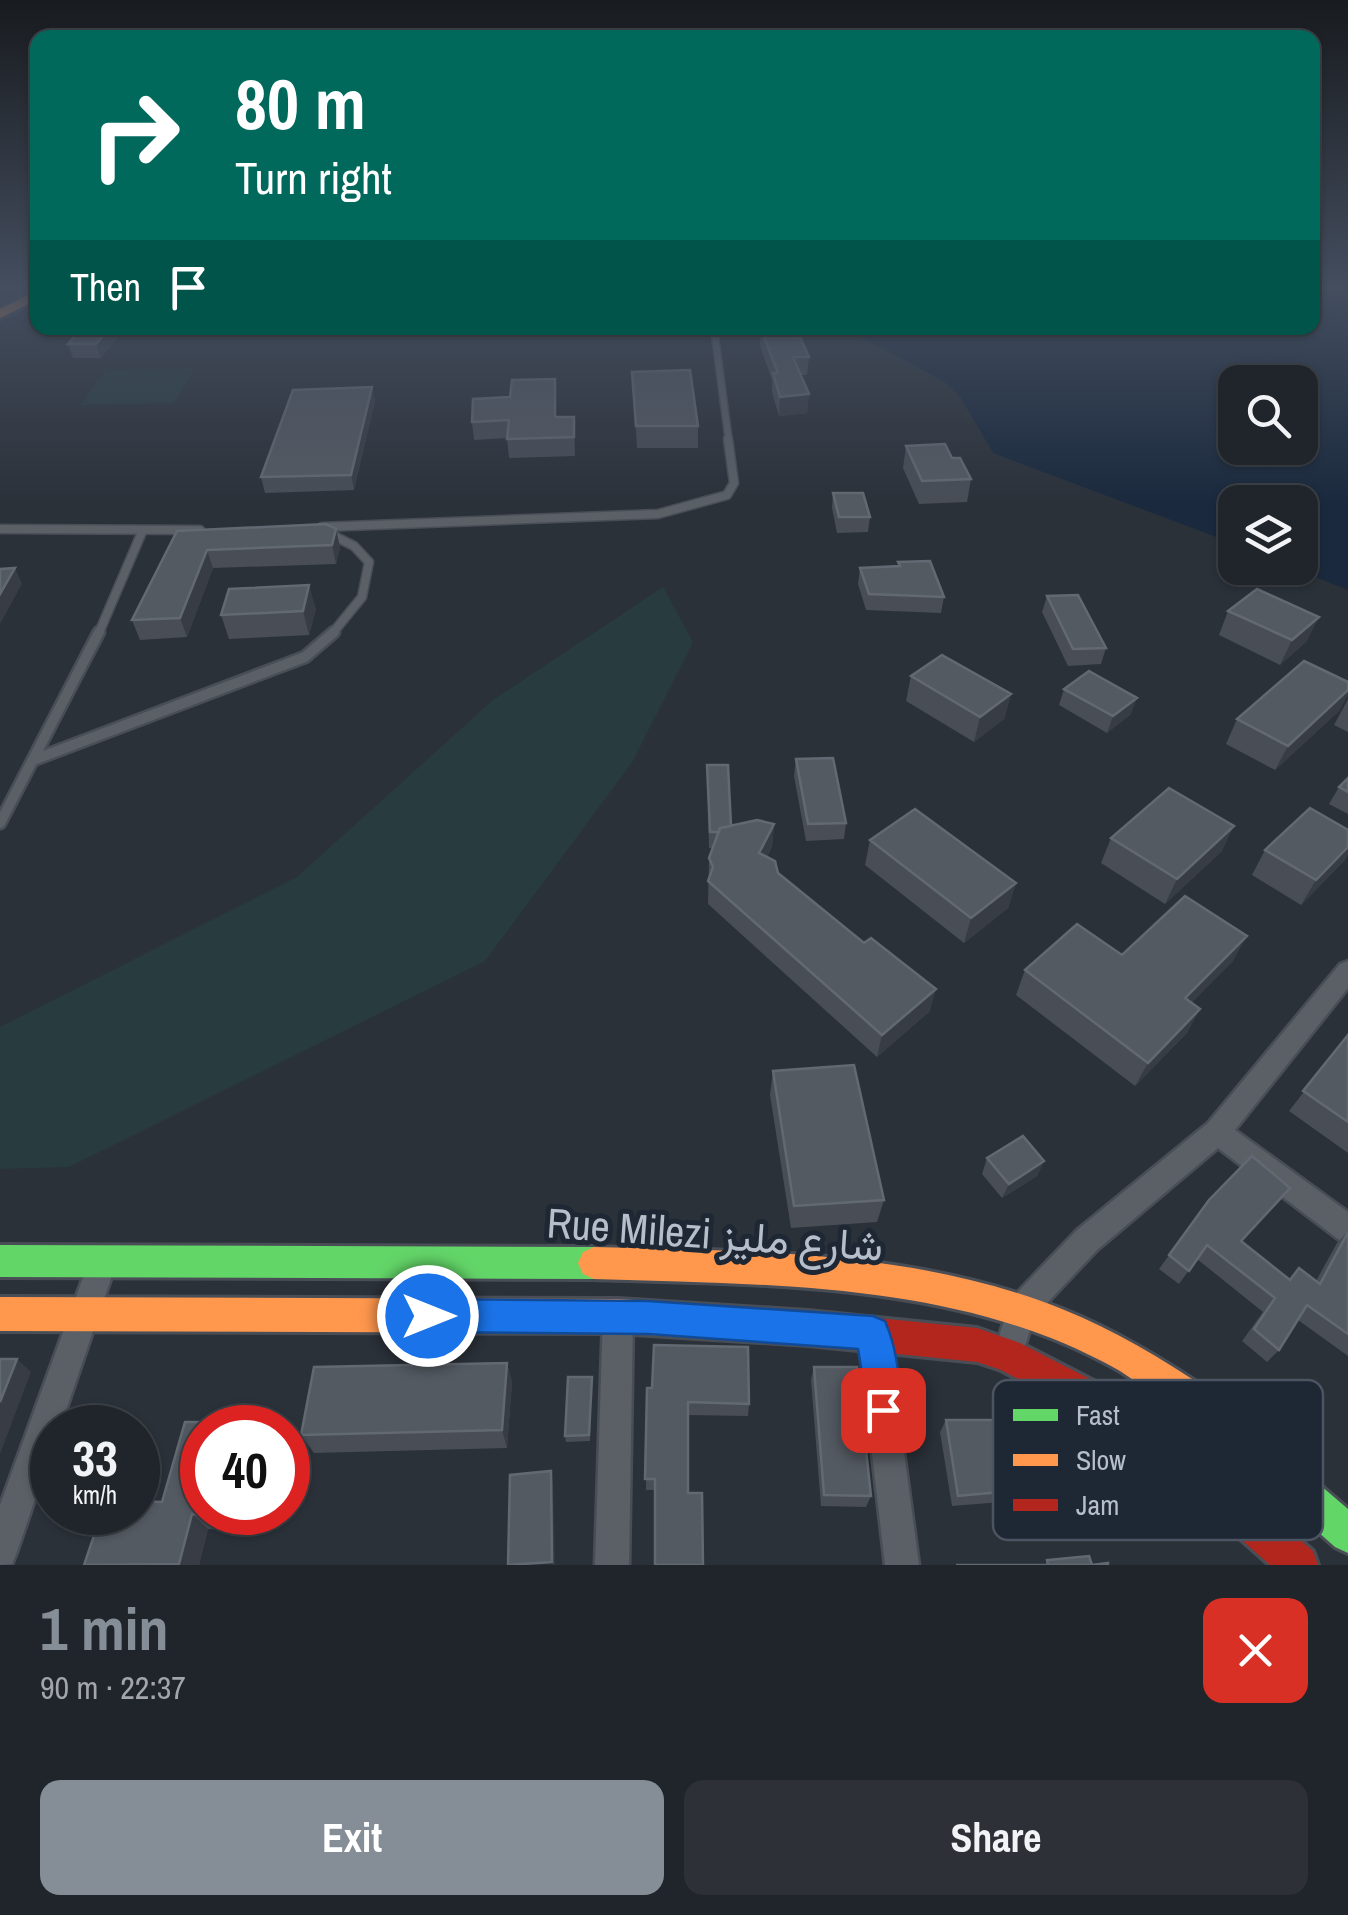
<!DOCTYPE html>
<html lang="en">
<head>
<meta charset="utf-8">
<style>
  body { margin:0; font-family:"Archivo Narrow",Vazirmatn,sans-serif; background:#2d3137; color:#f1f3f6; height:100vh; display:flex; flex-direction:column; font-size:38px; white-space:nowrap }
  * { box-sizing:border-box; margin:0 }
  p { font-size:32px; color:#a2a5a9 }
  .icon { flex:none; width:55px; height:55px; fill:none; stroke:currentColor; stroke-width:2; stroke-linecap:round; stroke-linejoin:round }
  .map { position:relative; height:1565px; overflow:hidden }
  .details { display:flex; flex-direction:column; background:#20252b; flex:1 }
  .details>* { flex:none }
  .hud { position:absolute; left:30px; top:30px; width:1290px; height:305px; border-radius:20px; box-shadow:0 2px 8px #0004,0 0 0 2px #3d4247; background:#00695c; color:#fff; overflow:hidden }
  .buttons { position:absolute; left:1218px; top:365px; display:grid; gap:20px }
  .buttons a { display:grid; place-items:center; width:100px; height:100px; border-radius:20px; background:#20252b; box-shadow:0 2px 8px #0004,0 0 0 2px #3d4247; font-size:50px }
  .speed { position:absolute; left:30px; top:1405px; display:flex; gap:20px; font-size:50px; font-weight:700; text-align:center }
  .speed>* { display:grid; place-content:center; width:130px; height:130px; border-radius:50%; background:#20252b; box-shadow:0 2px 8px #0004,0 0 0 2px #3d4247; line-height:1 }
  .speed small { font-size:25px; font-weight:400 }
  .speed .limit { border:15px solid #d22; background:#fff; color:#111 }
  .pin { position:absolute; display:grid; place-items:center; width:85px; height:85px; color:#fff; margin:-42px; border-radius:20px; box-shadow:0 5px 15px #0006 }
  .me { position:absolute; width:110px; margin:-55px; rotate:90deg; stroke-linejoin:round; filter:drop-shadow(0 0 8px #0008) }
  .turn { display:flex; align-items:center; gap:35px; height:210px; padding:0 40px; font-size:45px }
  .turn .icon { width:130px; height:130px; stroke-width:2.5 }
  .turn b { display:block; font-size:70px; line-height:85px }
  .then { display:flex; align-items:center; height:95px; padding:0 40px; background:#0003; gap:20px; font-size:38px }
  .round { display:grid; place-items:center; flex:none; width:105px; height:105px; border-radius:20px; background:#2d3137 }
  .summary { display:flex; align-items:center; justify-content:space-between; height:170px; padding:0 40px }
  h1 { font-size:60px; font-weight:800; line-height:75px; color:#858d97 }
  .button { display:flex; gap:20px; margin-top:auto; padding:20px 40px }
  .button a { flex:1; height:115px; border-radius:20px; background:#858d97; color:#fff; font-size:40px; font-weight:800; line-height:115px; text-align:center }
  .button a+a { background:#2d3137; color:#f1f3f6 }
  .map>svg:first-child { display:block }
  .green { fill:#283b3f }
  .water { fill:#1a293d; fill-rule:evenodd }
  .lines { fill:none; stroke-linecap:round; stroke-linejoin:round }
  .lane-far2-casing { stroke:#494e56; stroke-width:9 }
  .lane-far1-casing { stroke:#494e56; stroke-width:11 }
  .lane-casing { stroke:#494e56; stroke-width:15 }
  .street-casing { stroke:#494e56; stroke-width:5 }
  .fast-casing { stroke:#494e56; stroke-width:6 }
  .slow-casing { stroke:#494e56; stroke-width:6 }
  .jam-casing { stroke:#494e56; stroke-width:6 }
  .lane-far2 { stroke:#5b6067; stroke-width:6 }
  .lane-far1 { stroke:#5b6067; stroke-width:8 }
  .lane { stroke:#5b6067; stroke-width:10 }
  .street { fill:#5b6067; fill-rule:evenodd }
  .fast { fill:#63d668; fill-rule:evenodd }
  .slow { fill:#ff974d; fill-rule:evenodd }
  .jam { fill:#b3261e; fill-rule:evenodd }
  .wall { fill:#484d56 }
  .shaded-wall { fill:#383d45 }
  .building { fill:#545a62; stroke:#636972; stroke-width:2.5 }
  .route { fill:#1a73e8; stroke:#114b97; stroke-width:2.5 }
  .labels { text-anchor:middle; dominant-baseline:central; stroke-width:10; stroke-linejoin:round; paint-order:stroke }
  .near-street-label { font-size:42px; fill:#b6beca; stroke:#1e2734 }
  .key { fill:#1e2734; stroke:#4c5461; stroke-width:2.5 }
  .key-label { font-size:28px; fill:#b6beca }
</style>
</head>
<body>
<div class="map">
<svg width="1348" height="1565" viewBox="0 0 1348 1565">
  <rect width="100%" height="100%" fill="#2b3139"/>
  <!-- green -->
  <path class="green" d="M 195,368 L 174,403 L 80,405 L 106,370 Z
    M 663,587 L 693,642 L 633,761 L 485,961 L 69,1167 L 0,1169 L 0,1027 L 297,877 L 493,700 Z"/>
  <!-- water -->
  <path class="water" d="M 1313,286 L 1348,299 L 1348,590 L 1293,568 L 1300,568 L 1300,502 L 1235,502 L 1235,544 L 993,453 L 961,398 L 945,382 L 844,328 L 1312,328 ZM 1235,382 L 1300,382 L 1300,448 L 1235,448 Z"/>
  <g class="lines">
    <!-- lane-far2 casing -->
    <g class="lane-far2-casing">
      <path id="lane-far2" d="M 714,328 L 729,442"/>
    </g>
    <!-- lane-far1 casing -->
    <g class="lane-far1-casing">
      <path id="lane-far1" d="M 322,527 L 658,514 L 727,495 L 734,483 L 728,439
        M 0,529 L 200,530
        M 326,532 L 354,546 L 369,562 L 362,597 L 331,635
        M 98,635 L 142,532"/>
    </g>
    <!-- lane casing -->
    <g class="lane-casing">
      <path id="lane" d="M 36,759 L 305,657 L 334,632
        M 0,823 L 99,632"/>
    </g>
    <!-- street casing -->
    <g class="street-casing">
      <path id="street" d="M 1348,961 L 1348,988 L 1235,1130 L 1348,1212 L 1348,1243 L 1338,1239 L 1218,1148 L 1097,1250 L 1034,1317 L 1019,1366 L 1008,1370 L 997,1366 L 993,1355 L 1011,1299 L 1077,1230 L 1208,1123 L 1340,964 Z
        M 103,1247 L 113,1251 L 117,1261 L 60,1428 L 52,1428 L 52,1449 L 17,1552 L 12,1564 L 0,1565 L 0,1505 L 89,1261 L 93,1251 Z
        M 618,1301 L 629,1305 L 633,1316 L 629,1565 L 595,1565 L 603,1316 L 607,1305 Z
        M 873,1318 L 884,1322 L 888,1333 L 919,1565 L 885,1565 L 858,1333 L 862,1322 Z"/>
    </g>
    <!-- fast casing -->
    <g class="fast-casing">
      <path id="fast" d="M 0,1245 L 594,1247 L 605,1252 L 610,1263 L 605,1274 L 594,1279 L 0,1277 Z
        M 1197,1384 L 1209,1390 L 1348,1509 L 1348,1553 L 1335,1547 L 1185,1414 L 1179,1402 L 1185,1390 Z"/>
    </g>
    <!-- slow casing -->
    <g class="slow-casing">
      <path id="slow" d="M 38,290 L 38,299 L 0,318 L 0,309 Z
        M 594,1247 C 750,1251 915,1250 1062,1309 C 1115,1330 1162,1359 1209,1390 L 1215,1402 L 1209,1414 L 1197,1420 C 1169,1408 1145,1387 1120,1371 C 1099,1359 1074,1347 1051,1338 C 907,1282 746,1284 594,1279 L 583,1274 L 578,1263 L 583,1252 Z
        M 0,1297 L 618,1299 L 808,1311 L 820,1316 L 825,1328 L 820,1340 L 808,1345 L 618,1333 L 0,1331 Z"/>
    </g>
    <!-- jam casing -->
    <g class="jam-casing">
      <path id="jam" d="M 808,1311 L 977,1328 L 1020,1343 L 1150,1410 L 1313,1551 L 1318,1565 L 1270,1565 L 1124,1436 L 1001,1370 L 977,1362 L 808,1345 L 796,1340 L 791,1328 L 796,1316 Z"/>
    </g>
    <!-- lane-far2 -->
    <use href="#lane-far2" class="lane-far2"/>
    <!-- lane-far1 -->
    <use href="#lane-far1" class="lane-far1"/>
    <!-- lane -->
    <use href="#lane" class="lane"/>
    <!-- street -->
    <use href="#street" class="street"/>
    <!-- fast -->
    <use href="#fast" class="fast"/>
    <!-- slow -->
    <use href="#slow" class="slow"/>
    <!-- jam -->
    <use href="#jam" class="jam"/>
  </g>
  <!-- wall -->
  <path class="wall" d="M 82,328 L 125,328 L 101,358 L 73,358 L 68,344 Z
    M 761,329 L 809,357 L 807,375 L 801,375 L 809,394 L 807,413 L 779,416 L 772,392 L 772,380 L 760,346 Z
    M 632,372 L 698,426 L 698,448 L 637,448 Z
    M 555,379 L 556,417 L 574,417 L 575,456 L 509,458 L 507,438 L 474,440 L 472,422 L 510,397 Z
    M 372,387 L 375,401 L 354,490 L 265,493 L 261,477 Z
    M 906,446 L 952,458 L 971,479 L 967,502 L 919,504 L 903,468 Z
    M 833,493 L 870,517 L 868,532 L 837,533 L 832,508 Z
    M 336,529 L 340,548 L 336,564 L 213,568 L 187,637 L 140,640 L 132,620 L 177,531 Z
    M 898,562 L 944,597 L 941,613 L 866,610 L 858,584 L 860,568 L 898,566 Z
    M 1047,596 L 1106,648 L 1101,664 L 1068,666 L 1042,612 Z
    M 316,609 L 309,635 L 229,639 L 221,615 Z
    M 1228,611 L 1307,641 L 1280,665 L 1219,635 Z
    M 911,676 L 1011,694 L 1004,719 L 974,742 L 906,701 Z
    M 1064,689 L 1131,714 L 1107,733 L 1059,705 Z
    M 1348,699 L 1348,732 L 1334,725 Z
    M 1340,710 L 1275,770 L 1226,744 L 1237,719 Z
    M 796,759 L 846,823 L 844,839 L 806,841 L 794,776 Z
    M 707,765 L 731,826 L 774,824 L 772,846 L 767,857 L 778,873 L 930,1011 L 877,1057 L 708,904 L 709,858 L 713,848 L 709,848 Z
    M 1348,778 L 1348,814 L 1329,804 L 1339,787 Z
    M 1348,830 L 1348,854 L 1344,861 L 1301,905 L 1252,875 L 1265,850 Z
    M 1111,838 L 1222,851 L 1165,904 L 1101,863 Z
    M 870,840 L 1016,883 L 1008,908 L 964,943 L 865,865 Z
    M 1122,955 L 1233,961 L 1191,1003 L 1187,1033 L 1135,1086 L 1016,995 L 1025,970 Z
    M 1348,1035 L 1348,1153 L 1289,1111 Z
    M 773,1071 L 884,1200 L 877,1222 L 791,1228 L 770,1095 Z
    M 987,1158 L 1044,1161 L 1037,1176 L 1002,1198 L 982,1174 Z
    M 1209,1200 L 1279,1202 L 1242,1242 L 1289,1279 L 1299,1268 L 1316,1281 L 1337,1243 L 1348,1231 L 1348,1356 L 1298,1320 L 1279,1350 L 1267,1362 L 1242,1341 L 1263,1312 L 1197,1259 L 1179,1284 L 1159,1269 Z
    M 507,1363 L 512,1382 L 507,1448 L 314,1453 L 301,1435 Z
    M 814,1367 L 871,1496 L 866,1507 L 821,1506 L 811,1380 Z
    M 592,1377 L 590,1441 L 566,1442 L 565,1436 Z
    M 647,1388 L 749,1404 L 748,1416 L 688,1415 L 688,1493 L 703,1565 L 655,1490 L 646,1490 Z
    M 946,1420 L 1022,1490 L 1014,1501 L 952,1506 L 940,1432 Z
    M 185,1422 L 245,1422 L 250,1428 L 202,1428 L 202,1512 L 241,1512 L 236,1530 L 208,1529 L 199,1565 L 84,1565 L 102,1512 L 138,1512 L 138,1501 L 162,1502 Z"/>
  <!-- shaded-wall -->
  <path class="shaded-wall" d="M 110,328 L 125,328 L 101,358 L 96,344 Z
    M 372,387 L 375,401 L 354,490 L 351,475 Z
    M 809,394 L 807,413 L 779,416 L 780,397 Z
    M 336,529 L 340,548 L 336,564 L 332,545 Z
    M 207,550 L 213,568 L 187,637 L 180,618 Z
    M 15,568 L 22,584 L 0,624 L 0,594 Z
    M 309,585 L 316,609 L 309,635 L 303,611 Z
    M 1319,617 L 1307,641 L 1280,665 L 1292,640 Z
    M 1348,690 L 1348,695 L 1340,710 L 1275,770 L 1288,746 Z
    M 1011,694 L 1004,719 L 974,742 L 980,717 Z
    M 1137,698 L 1131,714 L 1107,733 L 1113,716 Z
    M 774,824 L 772,846 L 757,876 L 759,853 Z
    M 1234,826 L 1222,851 L 1165,904 L 1177,879 Z
    M 1348,847 L 1348,854 L 1344,861 L 1301,905 L 1316,880 Z
    M 1016,883 L 1008,908 L 964,943 L 971,918 Z
    M 1247,936 L 1233,961 L 1172,1023 L 1185,998 Z
    M 936,989 L 930,1011 L 877,1057 L 882,1035 Z
    M 1200,1009 L 1187,1033 L 1135,1086 L 1148,1063 Z
    M 1044,1161 L 1037,1176 L 1002,1198 L 1009,1184 Z
    M 1290,1188 L 1279,1202 L 1230,1255 L 1241,1241 Z
    M 17,1359 L 31,1372 L 0,1454 L 0,1402 Z
    M 507,1363 L 512,1382 L 507,1448 L 502,1430 Z
    M 551,1471 L 553,1482 L 555,1565 L 553,1565 L 552,1562 Z
    M 222,1512 L 241,1512 L 236,1530 L 221,1515 Z
    M 192,1514 L 208,1529 L 199,1565 L 180,1565 L 179,1564 Z"/>
  <!-- building -->
  <path class="building" d="M 82,328 L 110,328 L 96,344 L 68,344 Z
    M 796,328 L 809,357 L 793,357 L 809,394 L 780,397 L 773,373 L 778,373 L 761,329 Z
    M 690,370 L 698,426 L 636,426 L 632,372 Z
    M 555,379 L 555,417 L 574,417 L 574,437 L 507,439 L 509,420 L 472,422 L 473,399 L 510,397 L 512,380 Z
    M 372,387 L 351,475 L 261,477 L 293,390 Z
    M 945,444 L 952,458 L 960,458 L 971,479 L 922,481 L 906,446 Z
    M 833,493 L 863,493 L 870,517 L 839,517 Z
    M 326,524 L 336,529 L 332,545 L 207,550 L 180,618 L 132,620 L 177,531 Z
    M 930,561 L 944,597 L 869,594 L 860,568 L 900,566 L 898,562 Z
    M 15,568 L 0,594 L 0,569 Z
    M 309,585 L 303,611 L 221,615 L 229,589 Z
    M 1257,589 L 1319,617 L 1292,640 L 1228,611 Z
    M 1078,595 L 1106,648 L 1073,649 L 1047,596 Z
    M 942,655 L 1011,694 L 980,717 L 911,676 Z
    M 1304,661 L 1348,682 L 1348,690 L 1288,746 L 1237,719 Z
    M 1089,671 L 1137,698 L 1113,716 L 1064,689 Z
    M 833,758 L 846,823 L 808,824 L 796,759 Z
    M 707,765 L 728,765 L 731,826 L 720,828 L 719,832 L 710,832 Z
    M 1348,778 L 1348,792 L 1339,787 Z
    M 1169,788 L 1234,826 L 1177,879 L 1111,838 Z
    M 1310,808 L 1348,830 L 1348,847 L 1316,880 L 1265,850 Z
    M 915,809 L 1016,883 L 971,918 L 870,840 Z
    M 757,820 L 774,824 L 759,853 L 775,861 L 778,873 L 864,943 L 871,938 L 936,989 L 882,1035 L 708,881 L 713,867 L 709,858 L 720,828 Z
    M 1185,896 L 1247,936 L 1185,998 L 1200,1009 L 1148,1063 L 1025,970 L 1077,924 L 1122,955 Z
    M 1348,1035 L 1348,1122 L 1303,1091 Z
    M 854,1065 L 884,1200 L 794,1206 L 773,1071 Z
    M 1023,1136 L 1044,1161 L 1009,1184 L 987,1158 Z
    M 1252,1156 L 1290,1188 L 1241,1241 L 1290,1280 L 1299,1268 L 1320,1284 L 1348,1232 L 1348,1334 L 1307,1305 L 1279,1350 L 1254,1329 L 1275,1298 L 1207,1245 L 1189,1271 L 1169,1255 L 1209,1200 Z
    M 654,1345 L 748,1347 L 749,1404 L 688,1402 L 688,1493 L 702,1493 L 703,1565 L 655,1565 L 655,1479 L 645,1479 L 647,1388 L 652,1388 Z
    M 0,1359 L 17,1359 L 0,1402 Z
    M 507,1363 L 502,1430 L 301,1435 L 314,1367 Z
    M 814,1367 L 857,1367 L 871,1496 L 824,1495 Z
    M 568,1377 L 592,1377 L 589,1435 L 565,1436 Z
    M 946,1420 L 1008,1420 L 1022,1490 L 958,1496 Z
    M 185,1422 L 245,1422 L 244,1428 L 202,1428 L 202,1512 L 222,1512 L 221,1515 L 192,1514 L 179,1564 L 84,1565 L 102,1512 L 138,1512 L 138,1501 L 162,1502 Z
    M 551,1471 L 552,1562 L 508,1565 L 510,1475 Z
    M 1089,1556 L 1092,1565 L 1108,1563 L 1108,1565 L 956,1565 L 1048,1565 L 1047,1560 Z"/>
  <!-- sky -->
  <linearGradient id="sky" x2="0" y2="1"><stop stop-color="#181b1f"/><stop offset="0.57" stop-color="#444e5f"/><stop offset="1" stop-color="#444e5f" stop-opacity="0"/></linearGradient>
  <rect width="1348" height="505" fill="url(#sky)"/>
  <!-- route -->
  <path class="route" d="M 428,1299 L 648,1301 L 873,1316 L 885,1321 C 896,1346 906,1397 895,1423 L 883,1428 L 870,1423 L 858,1349 L 648,1334 L 428,1332 L 416,1327 L 411,1316 L 416,1304 Z"/>
  <g class="labels">
    <!-- near-street labels -->
    <g class="near-street-label">
      <text transform="translate(715 1234) rotate(4)">Rue Milezi شارع مليز</text>
    </g>
  </g>
  <!-- legend -->
  <rect x="993" y="1380" width="330" height="160" rx="15" class="key"/>
  <rect x="1013" y="1409" width="45" height="12" fill="#63d668"/>
  <rect x="1013" y="1454" width="45" height="12" fill="#ff974d"/>
  <rect x="1013" y="1499" width="45" height="12" fill="#b3261e"/>
  <g class="key-label">
    <text x="1076" y="1425">Fast</text>
    <text x="1076" y="1470">Slow</text>
    <text x="1076" y="1515">Jam</text>
  </g>
</svg>
<div class="buttons">
<a><svg class="icon" aria-label="search" viewBox="0 0 24 24"><circle cx="10" cy="10" r="6"/><path d="M15 15l6 6"/></svg></a>
<a><svg class="icon" aria-label="layers" viewBox="0 0 24 24"><path d="M12 4l9 5-9 5-9-5zM3 14l9 5 9-5"/></svg></a>
</div>
<div class="speed"><div>33<small>km/h</small></div><div class="limit">40</div></div>
<div class="pin" style="left:883px;top:1410px;background:#d93025"><svg class="icon" aria-label="arrive" viewBox="0 0 24 24"><path d="M6 21V4h12l-3 4 3 4H6"/></svg></div>
<svg class="me" style="left:428px;top:1316px" viewBox="-20 -20 40 40"><circle r="17" fill="#1a73e8" stroke="#fff" stroke-width="3"/><path d="M0-11L8 9 0 5-8 9z" fill="#fff"/></svg>
<div class="hud">
<div class="turn"><svg class="icon" aria-label="right" viewBox="0 0 24 24"><path d="M7 20v-9h11M14 6l5 5-5 5"/></svg><div><b>80 m</b>Turn right</div></div>
<div class="then">Then<svg class="icon" aria-label="arrive" viewBox="0 0 24 24"><path d="M6 21V4h12l-3 4 3 4H6"/></svg></div>
</div>
</div>
<section class="details">
<div class="summary"><div><h1>1 min</h1><p>90 m · 22:37</p></div><a class="round" style="background:#d93025;color:#fff"><svg class="icon" aria-label="close" viewBox="0 0 24 24"><path d="M6 6l12 12M18 6L6 18"/></svg></a></div>
<div class="button"><a>Exit</a><a>Share</a></div>
</section>
</body>
</html>
